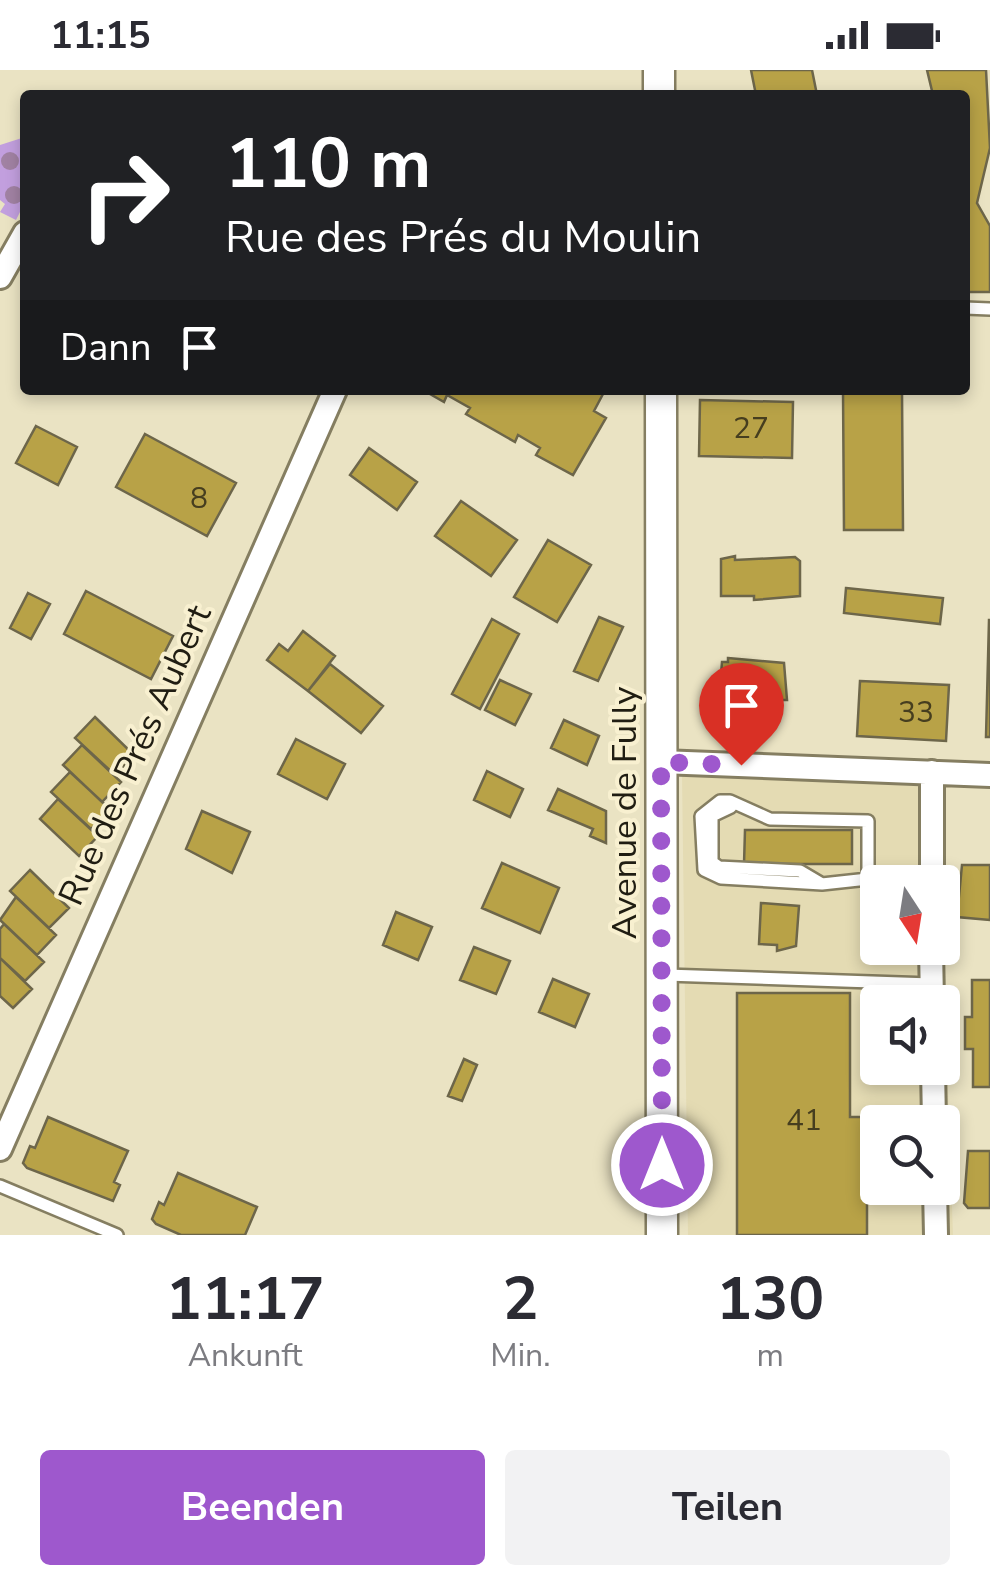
<!DOCTYPE html>
<html lang="de">
<head>
<meta charset="utf-8">
<style>
  body { margin:0; font-family:"Nunito Sans",sans-serif; background:#f2f2f3; color:#2b2b33; height:100vh; display:flex; flex-direction:column; font-size:38px; white-space:nowrap }
  * { box-sizing:border-box; margin:0 }
  p { font-size:32px; color:#7c7c81 }
  .icon { flex:none; width:55px; height:55px; fill:none; stroke:currentColor; stroke-width:2; stroke-linecap:round; stroke-linejoin:round }
  .map { position:relative; height:1165px; overflow:hidden }
  .sheet { display:flex; flex-direction:column; background:#fff; flex:1 }
  .sheet>* { flex:none }
  .top-card { position:absolute; left:20px; top:20px; width:950px; height:305px; border-radius:10px; box-shadow:0 5px 15px #0003; background:#202124; color:#fff; overflow:hidden }
  .needle { width:65px; rotate:168deg }
  .controls { position:absolute; left:860px; top:795px; display:grid; gap:20px }
  .controls a { display:grid; place-items:center; width:100px; height:100px; border-radius:10px; background:#fff; box-shadow:0 5px 15px #0003; font-size:50px }
  .pin { position:absolute; display:grid; place-items:center; width:85px; height:85px; color:#fff; margin:-102px -42px; border-radius:50% 50% 50% 0; rotate:-45deg; box-shadow:0 0 10px #0007 }
  .pin .icon { rotate:45deg }
  .me { position:absolute; width:110px; margin:-55px; rotate:0deg; stroke-linejoin:round; filter:drop-shadow(0 0 8px #0008) }
  .turn { display:flex; align-items:center; gap:35px; height:210px; padding:0 40px; font-size:45px }
  .turn .icon { width:130px; height:130px; stroke-width:2.5 }
  .turn b { display:block; font-size:70px; line-height:85px }
  .then { display:flex; align-items:center; height:95px; padding:0 40px; background:#0003; gap:20px; font-size:38px }
  .eta { display:flex; justify-content:space-evenly; align-items:center; height:170px; text-align:center }
  .eta b { font-size:60px; font-weight:700; line-height:70px }
  .button { display:flex; gap:20px; margin-top:auto; padding:20px 40px }
  .button a { flex:1; height:115px; border-radius:10px; background:#9e58cd; color:#fff; font-size:40px; font-weight:700; line-height:115px; text-align:center }
  .button a+a { background:#f2f2f3; color:#2b2b33 }
  .status { display:flex; justify-content:space-between; align-items:center; height:70px; padding:0 50px; background:#fff; direction:ltr }
  .status svg { height:28px; fill:currentColor }
  .map>svg:first-child { display:block }
  .built { fill:#e4dbb3; fill-rule:evenodd }
  .grass { fill:#c29fde }
  .building { fill:#b8a247; stroke:#6d664a; stroke-width:2.5 }
  .lines { fill:none; stroke-linecap:round; stroke-linejoin:round }
  .lane-casing { stroke:#857e61; stroke-width:16 }
  .street-casing { stroke:#857e61; stroke-width:28 }
  .secondary-casing { stroke:#857e61; stroke-width:35 }
  .lane { stroke:#fff; stroke-width:11 }
  .street { stroke:#fff; stroke-width:22 }
  .secondary { stroke:#fff; stroke-width:30 }
  .tree { fill:#a182a3 }
  .route { stroke:#9e58cd; stroke-width:18; stroke-dasharray:0 32.4 }
  .labels { text-anchor:middle; dominant-baseline:central; stroke-width:8; stroke-linejoin:round; paint-order:stroke }
  .number-label { font-size:30px; fill:#463e1f }
  .street-label { font-size:35px; fill:#201d12; stroke:#f8f0d0 }
</style>
</head>
<body>
<div class="status"><b>11:15</b><svg viewBox="0 0 49 12"><path d="M0 12V9h3v3zM5 12V6h3v6zM10 12V3h3v9zM15 12V0h3v12zM26 1h20v11H26zM47 4h2v5h-2z"/></svg></div>
<div class="map">
<svg width="990" height="1165" viewBox="0 0 990 1165">
  <rect width="100%" height="100%" fill="#eae3c3"/>
  <!-- built -->
  <path class="built" d="M 682,704 L 920,716 L 934,812 L 878,812 L 878,878 L 943,875 L 953,1165 L 688,1165 ZM 878,932 L 942,932 L 942,998 L 878,998 ZM 878,1052 L 942,1052 L 942,1118 L 878,1118 Z"/>
  <!-- grass -->
  <path class="grass" d="M 25,67 L 25,132 L 16,150 L 0,142 L 5,134 L 0,130 L 0,75 Z"/>
  <!-- building -->
  <path class="building" d="M 751,0 L 812,0 L 817,25 L 756,25 Z
    M 927,0 L 986,0 L 990,78 L 977,133 L 990,156 L 990,222 L 965,222 L 965,25 L 933,25 Z
    M 423,320 L 597,320 L 603,324 L 594,341 L 606,348 L 573,405 L 536,385 L 540,378 L 518,365 L 515,372 L 466,344 L 470,338 L 447,325 L 444,332 Z
    M 843,320 L 902,320 L 903,460 L 844,460 Z
    M 700,330 L 793,332 L 792,388 L 699,386 Z
    M 36,356 L 77,377 L 58,415 L 16,393 Z
    M 145,364 L 236,413 L 207,466 L 116,417 Z
    M 369,378 L 417,412 L 397,440 L 350,405 Z
    M 461,431 L 517,470 L 491,506 L 435,466 Z
    M 548,470 L 591,495 L 557,552 L 514,527 Z
    M 735,486 L 735,490 L 795,487 L 800,491 L 800,526 L 754,530 L 754,526 L 721,526 L 721,489 Z
    M 846,518 L 943,528 L 940,554 L 844,543 Z
    M 86,521 L 173,566 L 151,609 L 64,564 Z
    M 28,523 L 50,534 L 31,569 L 10,558 Z
    M 599,547 L 623,557 L 598,611 L 574,601 Z
    M 492,549 L 519,564 L 480,639 L 452,624 Z
    M 989,550 L 990,550 L 990,667 L 986,667 Z
    M 303,561 L 335,586 L 308,621 L 267,590 L 279,574 L 288,581 Z
    M 728,588 L 784,593 L 787,630 L 761,630 L 761,634 L 719,629 L 722,592 L 728,592 Z
    M 330,594 L 383,636 L 361,663 L 308,621 Z
    M 500,610 L 531,624 L 515,655 L 485,640 Z
    M 860,611 L 949,615 L 946,671 L 857,666 Z
    M 95,647 L 134,685 L 115,705 L 75,668 Z
    M 564,650 L 599,666 L 587,695 L 551,678 Z
    M 296,669 L 345,694 L 327,729 L 278,704 Z
    M 82,675 L 121,712 L 102,732 L 63,695 Z
    M 487,701 L 523,719 L 510,747 L 474,730 Z
    M 70,702 L 110,739 L 91,759 L 51,722 Z
    M 558,719 L 606,741 L 606,773 L 590,766 L 593,759 L 548,740 Z
    M 58,729 L 98,766 L 79,786 L 40,749 Z
    M 202,741 L 250,762 L 232,803 L 186,779 Z
    M 745,760 L 852,760 L 852,794 L 744,794 Z
    M 502,793 L 559,818 L 540,863 L 482,838 Z
    M 962,795 L 990,795 L 990,850 L 957,847 Z
    M 30,800 L 69,838 L 49,858 L 10,821 Z
    M 16,827 L 56,865 L 37,885 L 0,850 Z
    M 761,833 L 799,836 L 796,876 L 777,881 L 777,875 L 759,874 Z
    M 396,842 L 432,857 L 418,890 L 383,875 Z
    M 4,854 L 44,892 L 25,911 L 0,888 L 0,859 Z
    M 474,877 L 510,891 L 496,924 L 460,910 Z
    M 0,888 L 32,919 L 13,938 L 0,926 Z
    M 553,909 L 589,924 L 575,957 L 539,942 Z
    M 972,910 L 990,910 L 990,1017 L 973,1017 L 973,979 L 965,979 L 965,947 L 972,947 Z
    M 737,923 L 850,923 L 850,1047 L 867,1047 L 867,1165 L 737,1165 Z
    M 464,989 L 477,995 L 462,1031 L 448,1026 Z
    M 48,1047 L 128,1081 L 114,1112 L 120,1115 L 113,1131 L 27,1098 L 23,1093 L 30,1076 L 35,1078 Z
    M 968,1081 L 990,1081 L 990,1138 L 968,1138 L 964,1133 Z
    M 178,1103 L 257,1137 L 245,1165 L 181,1165 L 156,1154 L 152,1149 L 159,1132 L 164,1135 Z"/>
  <g class="lines">
    <!-- lane casing -->
    <g class="lane-casing">
      <path id="lane" d="M 965,238 L 990,239
        M 720,731 L 730,731 L 770,749 L 868,751 L 868,809 L 822,814 L 721,808 L 704,800 L 701,746 Z
        M 731,737 L 712,746 L 712,792 L 719,797 L 800,801 L 822,814
        M 666,905 L 931,914
        M 0,1116 L 117,1165"/>
    </g>
    <!-- street casing -->
    <g class="street-casing">
      <path id="street" d="M 0,207 L 25,163
        M 661,692 L 990,705
        M 932,702 L 932,812
        M 931,878 L 932,932
        M 933,998 L 934,1052
        M 0,1079 L 335,320
        M 935,1118 L 936,1165"/>
    </g>
    <!-- secondary casing -->
    <g class="secondary-casing">
      <path id="secondary" d="M 659,0 L 659,25
        M 661,320 L 662,1165"/>
    </g>
    <!-- lane -->
    <use href="#lane" class="lane"/>
    <!-- street -->
    <use href="#street" class="street"/>
    <!-- secondary -->
    <use href="#secondary" class="secondary"/>
  </g>
  <!-- trees -->
  <g class="tree">
    <circle cx="10" cy="91" r="9"/>
    <circle cx="14" cy="125" r="9"/>
  </g>
  <g class="lines">
    <!-- route -->
    <path class="route" d="M 662,1095 L 661,692 L 741,695"/>
  </g>
  <g class="labels">
    <!-- number labels -->
    <g class="number-label">
      <text x="751" y="358">27</text>
      <text x="199" y="428">8</text>
      <text x="916" y="642">33</text>
      <text x="804" y="1050">41</text>
    </g>
    <!-- street labels -->
    <g class="street-label">
      <text transform="translate(135 685) rotate(-66)">Rue des Prés Aubert</text>
      <text transform="translate(624 743) rotate(-90)">Avenue de Fully</text>
    </g>
  </g>
</svg>
<div class="controls">
<a><svg class="needle" viewBox="-14 -14 28 28"><path d="M0-13l5 13h-10z" fill="#e53935"/><path d="M0 13l5-13h-10z" fill="#7c7c81"/></svg></a>
<a><svg class="icon" aria-label="sound" viewBox="0 0 24 24"><path d="M4 9h4l5-4v14l-5-4H4zM17 9q2 3 0 6"/></svg></a>
<a><svg class="icon" aria-label="search" viewBox="0 0 24 24"><circle cx="10" cy="10" r="6"/><path d="M15 15l6 6"/></svg></a>
</div>
<div class="pin" style="left:741px;top:695px;background:#d93025"><svg class="icon" aria-label="arrive" viewBox="0 0 24 24"><path d="M6 21V4h12l-3 4 3 4H6"/></svg></div>
<svg class="me" style="left:662px;top:1095px" viewBox="-20 -20 40 40"><circle r="17" fill="#9e58cd" stroke="#fff" stroke-width="3"/><path d="M0-11L8 9 0 5-8 9z" fill="#fff"/></svg>
<div class="top-card">
<div class="turn"><svg class="icon" aria-label="right" viewBox="0 0 24 24"><path d="M7 20v-9h11M14 6l5 5-5 5"/></svg><div><b>110 m</b>Rue des Prés du Moulin</div></div>
<div class="then">Dann<svg class="icon" aria-label="arrive" viewBox="0 0 24 24"><path d="M6 21V4h12l-3 4 3 4H6"/></svg></div>
</div>
</div>
<section class="sheet">
<div class="eta">
<div><b>11:17</b><p>Ankunft</p></div>
<div><b>2</b><p>Min.</p></div>
<div><b>130</b><p>m</p></div>
</div>
<div class="button"><a>Beenden</a><a>Teilen</a></div>
</section>
</body>
</html>
